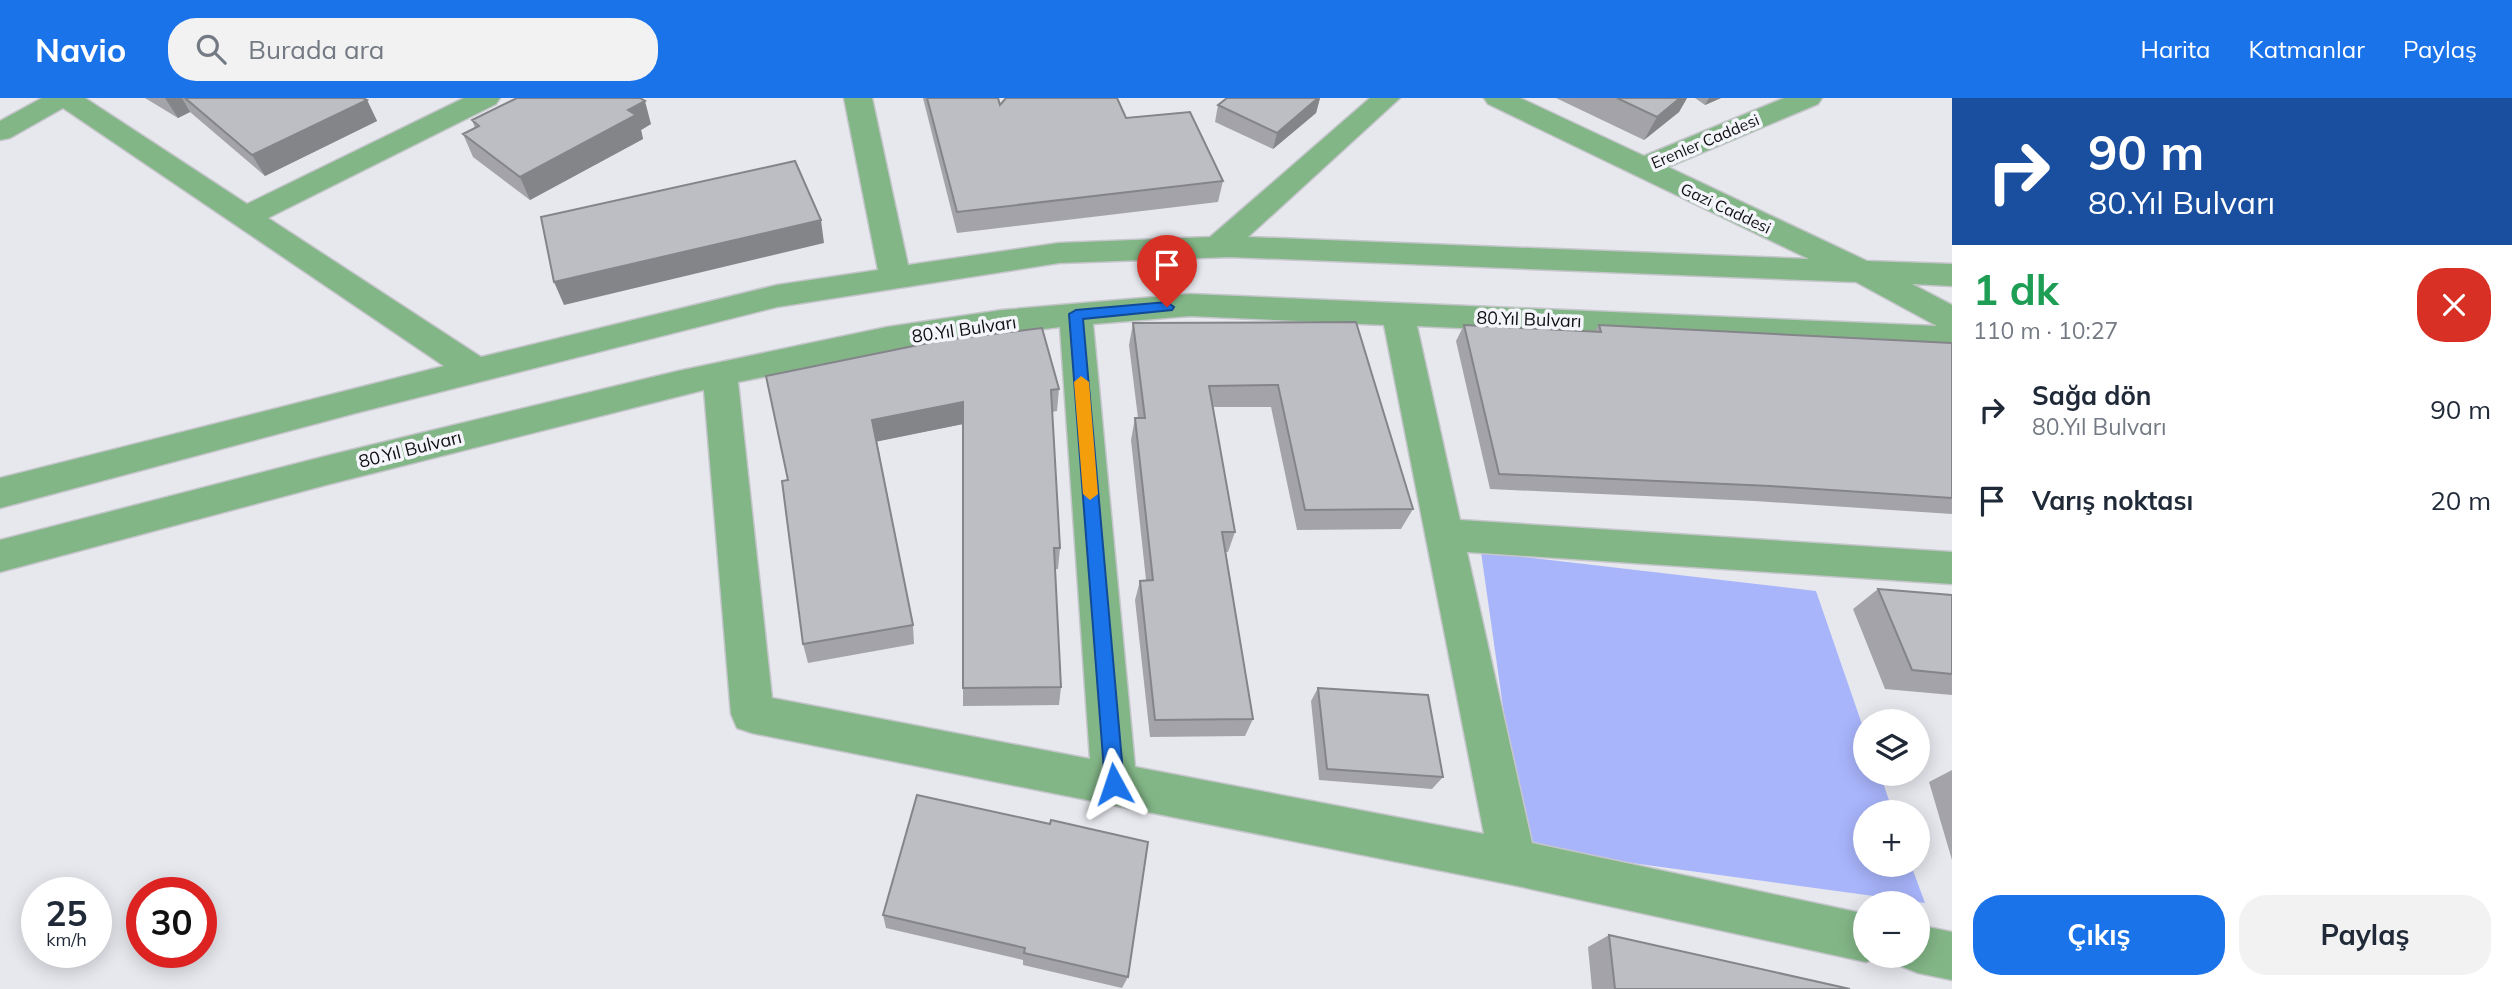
<!DOCTYPE html>
<html lang="tr">
<head>
<meta charset="utf-8">
<style>
  body { margin:0; font-family:Mulish,sans-serif; background:#f2f2f3; color:#1f2937; height:100vh; display:flex; flex-direction:column; font-size:26px; white-space:nowrap }
  * { box-sizing:border-box; margin:0 }
  p { font-size:23px; color:#747a83 }
  .icon { flex:none; width:38px; height:38px; fill:none; stroke:currentColor; stroke-width:2; stroke-linecap:round; stroke-linejoin:round }
  .map { position:relative; flex:1; overflow:hidden }
  .sheet { display:flex; flex-direction:column; background:#fff; width:560px }
  .sheet>* { flex:none }
  .hud { background:#1a4fa0; color:#fff; overflow:hidden }
  .fabs { position:absolute; left:1853px; top:611px; display:grid; gap:14px }
  .fabs a { display:grid; place-items:center; width:77px; height:77px; border-radius:50%; background:#fff; box-shadow:0 4px 18px #0003; font-size:35px }
  .speed { position:absolute; left:21px; top:779px; display:flex; gap:14px; font-size:35px; font-weight:700; text-align:center }
  .speed>* { display:grid; place-content:center; width:91px; height:91px; border-radius:50%; background:#fff; box-shadow:0 4px 18px #0003; line-height:1 }
  .speed small { font-size:18px; font-weight:400 }
  .speed .limit { border:10px solid #d22; background:#fff; color:#111 }
  .pin { position:absolute; display:grid; place-items:center; width:60px; height:60px; color:#fff; margin:-72px -30px; border-radius:50% 50% 50% 0; rotate:-45deg; box-shadow:0 0 7px #0007 }
  .pin .icon { rotate:45deg }
  .me { position:absolute; width:77px; margin:-38px; rotate:355deg; stroke-linejoin:round; filter:drop-shadow(0 0 5px #0008) }
  .turn { display:flex; align-items:center; gap:24px; height:147px; padding:0 21px; font-size:32px }
  .turn .icon { width:91px; height:91px; stroke-width:2.5 }
  .turn b { display:block; font-size:49px; line-height:60px }
  .round { display:grid; place-items:center; flex:none; width:74px; height:74px; border-radius:28px; background:#f2f2f3 }
  .summary { display:flex; align-items:center; justify-content:space-between; height:119px; padding:0 21px }
  h1 { font-size:42px; font-weight:700; line-height:52px; color:#1e9e55 }
  .button { display:flex; gap:14px; margin-top:auto; padding:14px 21px }
  .button a { flex:1; height:80px; border-radius:28px; background:#1a73e8; color:#fff; font-size:28px; font-weight:700; line-height:80px; text-align:center }
  .button a+a { background:#f2f2f3; color:#1f2937 }
  ul { padding:0; list-style:none }
  li { display:flex; align-items:center; gap:21px; height:91px; padding:0 21px }
  li div { flex:1 }
  li b { display:block; font-size:26px }
  li em { font-style:normal }
  header { display:flex; align-items:center; gap:42px; box-sizing:border-box; height:98px; padding:0 35px; background:#1a73e8; color:#fff }
  header strong { font-size:33px }
  nav { display:flex; gap:38px; margin-inline-start:auto; font-size:24px }
  .search { width:490px; height:63px; background:#f2f2f3; display:flex; align-items:center; gap:18px; box-sizing:border-box; padding:0 24px; border-radius:28px; color:#747a83; font-size:26px }
  main { display:flex; flex:1; min-height:0 }
  .map>svg:first-child { display:block }
  .green { fill:#a8b5fb }
  .lines { fill:none; stroke-linecap:round; stroke-linejoin:round }
  .minor-casing { stroke:#c5c5cb; stroke-width:3 }
  .minor { fill:#83b687; fill-rule:evenodd }
  .wall { fill:#a3a3a9 }
  .shaded-wall { fill:#848589 }
  .building { fill:#bdbec4; stroke:#848589; stroke-width:2 }
  .route { fill:#1a73e8; stroke:#114b97; stroke-width:2 }
  .slow { fill:#f59e0b }
  .labels { text-anchor:middle; dominant-baseline:central; stroke-width:7; stroke-linejoin:round; paint-order:stroke }
  .far-street-label { font-size:16px; fill:#101012; stroke:#f4f5fb }
  .street-label { font-size:18px; fill:#101012; stroke:#f4f5fb }
</style>
</head>
<body>
<header>
<strong>Navio</strong>
<div class="search"><svg class="icon" aria-label="search" viewBox="0 0 24 24"><circle cx="10" cy="10" r="6"/><path d="M15 15l6 6"/></svg>Burada ara</div>
<nav><a>Harita</a><a>Katmanlar</a><a>Paylaş</a></nav>
</header>
<main>
<div class="map">
<svg width="1952" height="891" viewBox="0 0 1952 891">
  <rect width="100%" height="100%" fill="#e7e8ee"/>
  <!-- green -->
  <path class="green" d="M 1481,454 L 1816,493 L 1865,635 L 1866,676 L 1880,676 L 1893,714 L 1866,714 L 1866,766 L 1911,767 L 1925,805 L 1523,750 Z"/>
  <g class="lines">
    <!-- minor casing -->
    <g class="minor-casing">
      <path id="minor" d="M 42,0 L 85,0 L 247,106 L 464,0 L 500,0 L 496,6 L 268,120 L 481,259 L 777,187 L 878,172 L 844,0 L 872,0 L 908,167 L 1059,145 L 1210,139 L 1370,0 L 1400,0 L 1248,139 L 1809,161 L 1488,6 L 1484,0 L 1520,0 L 1644,58 L 1784,0 L 1822,0 L 1818,6 L 1668,69 L 1867,163 L 1952,166 L 1952,188 L 1912,186 L 1952,207 L 1952,252 L 1417,228 L 1460,422 L 1952,454 L 1952,486 L 1467,454 L 1532,745 L 1866,816 L 1866,858 L 1882,858 L 1866,864 L 1513,787 L 752,635 L 737,630 L 731,616 L 704,292 L 326,387 L 0,474 L 0,442 L 326,358 L 678,273 L 887,229 L 1002,212 L 1190,196 L 1937,228 L 1856,184 L 1230,159 L 1059,165 L 777,209 L 356,315 L 0,410 L 0,380 L 444,268 L 63,10 L 10,40 L 0,42 L 0,23 ZM 1190,218 L 1384,227 L 1484,736 L 1135,669 L 1093,226 ZM 1060,229 L 1090,661 L 772,600 L 738,284 L 940,244 Z
        M 1918,827 L 1952,834 L 1952,882 L 1918,875 L 1901,868 L 1896,858 L 1918,858 Z"/>
    </g>
    <!-- minor -->
    <use href="#minor" class="minor"/>
  </g>
  <!-- wall -->
  <path class="wall" d="M 145,0 L 363,0 L 367,2 L 377,23 L 265,78 L 190,14 L 178,20 Z
    M 923,0 L 998,0 L 1000,7 L 1126,20 L 1223,83 L 1218,104 L 957,135 Z
    M 1227,0 L 1320,0 L 1316,15 L 1273,51 L 1215,24 L 1218,7 Z
    M 1556,0 L 1687,0 L 1679,14 L 1644,42 Z
    M 1695,0 L 1721,0 L 1705,7 Z
    M 472,22 L 651,26 L 641,32 L 643,41 L 530,102 L 473,59 L 463,36 L 475,30 Z
    M 1356,224 L 1413,411 L 1401,431 L 1297,432 L 1271,309 L 1213,309 L 1235,434 L 1228,454 L 1226,454 L 1253,621 L 1245,638 L 1150,639 L 1135,502 L 1140,483 L 1146,482 L 1131,342 L 1135,320 L 1138,320 L 1129,247 L 1133,225 Z
    M 1464,227 L 1594,233 L 1599,227 L 1952,245 L 1952,416 L 1755,403 L 1490,391 L 1456,243 Z
    M 766,278 L 1059,291 L 1057,313 L 1052,314 L 1060,450 L 1058,471 L 1055,471 L 1061,589 L 1059,607 L 963,608 L 963,326 L 877,343 L 913,527 L 914,546 L 808,565 L 803,546 L 788,382 Z
    M 1878,491 L 1952,497 L 1952,597 L 1885,591 L 1853,511 Z
    M 1318,590 L 1443,679 L 1432,691 L 1319,682 L 1311,603 Z
    M 1952,672 L 1952,762 L 1929,684 Z
    M 917,697 L 1128,879 L 1122,890 L 1023,867 L 1023,862 L 886,830 L 883,817 Z
    M 1609,837 L 1850,891 L 1592,891 L 1588,849 Z"/>
  <!-- shaded-wall -->
  <path class="shaded-wall" d="M 165,0 L 182,0 L 190,14 L 178,20 Z
    M 1318,0 L 1320,0 L 1316,15 L 1273,51 L 1277,35 Z
    M 1680,0 L 1687,0 L 1679,14 L 1644,42 L 1657,19 Z
    M 1709,0 L 1721,0 L 1705,7 Z
    M 367,2 L 377,23 L 265,78 L 252,57 Z
    M 645,3 L 651,26 L 641,32 L 643,41 L 530,102 L 520,79 L 628,12 Z
    M 821,122 L 824,145 L 564,207 L 554,184 Z
    M 963,304 L 963,326 L 875,344 L 872,322 Z"/>
  <!-- building -->
  <path class="building" d="M 185,0 L 363,0 L 367,2 L 252,57 Z
    M 517,0 L 640,0 L 645,3 L 628,12 L 636,17 L 520,79 L 463,36 L 479,28 L 472,22 Z
    M 927,0 L 998,0 L 1000,7 L 1006,0 L 1117,0 L 1126,20 L 1190,14 L 1223,83 L 957,114 Z
    M 1227,0 L 1318,0 L 1277,35 L 1218,7 Z
    M 1617,0 L 1680,0 L 1657,19 Z
    M 795,63 L 821,122 L 554,184 L 541,119 Z
    M 1356,224 L 1413,411 L 1305,412 L 1278,287 L 1209,288 L 1235,434 L 1222,434 L 1253,621 L 1155,622 L 1140,483 L 1153,482 L 1135,320 L 1145,320 L 1133,225 Z
    M 1464,227 L 1601,234 L 1599,227 L 1952,245 L 1952,400 L 1770,388 L 1499,376 Z
    M 1042,230 L 1059,291 L 1051,292 L 1060,450 L 1054,450 L 1061,589 L 963,590 L 963,304 L 872,322 L 913,527 L 803,546 L 782,383 L 788,382 L 766,278 L 943,242 Z
    M 1878,491 L 1952,497 L 1952,576 L 1912,572 Z
    M 1318,590 L 1428,597 L 1443,679 L 1327,671 Z
    M 917,697 L 1050,726 L 1051,722 L 1148,744 L 1128,879 L 1024,855 L 1025,850 L 883,817 Z
    M 1609,837 L 1850,891 L 1615,891 Z"/>
  <!-- route -->
  <path class="route" d="M 1167,204 L 1174,209 L 1172,212 L 1083,221 L 1124,686 L 1121,693 L 1114,695 L 1108,693 L 1105,686 L 1069,216 L 1076,212 Z"/>
  <!-- slow -->
  <path class="slow" d="M 1081,278 L 1089,284 L 1098,396 L 1090,402 L 1083,396 L 1074,284 Z"/>
  <g class="labels">
    <!-- far-street labels -->
    <g class="far-street-label">
      <text transform="translate(1705 43) rotate(-23)">Erenler Caddesi</text>
      <text transform="translate(1726 110) rotate(25)">Gazi Caddesi</text>
    </g>
    <!-- street labels -->
    <g class="street-label">
      <text transform="translate(1529 221) rotate(2)">80.Yıl Bulvarı</text>
      <text transform="translate(964 231) rotate(-8)">80.Yıl Bulvarı</text>
      <text transform="translate(410 351) rotate(-14)">80.Yıl Bulvarı</text>
    </g>
  </g>
</svg>
<div class="fabs">
<a><svg class="icon" aria-label="layers" viewBox="0 0 24 24"><path d="M12 4l9 5-9 5-9-5zM3 14l9 5 9-5"/></svg></a>
<a>+</a>
<a>−</a>
</div>
<div class="speed"><div>25<small>km/h</small></div><div class="limit">30</div></div>
<div class="pin" style="left:1167px;top:209px;background:#d93025"><svg class="icon" aria-label="arrive" viewBox="0 0 24 24"><path d="M6 21V4h12l-3 4 3 4H6"/></svg></div>
<svg class="me" style="left:1114px;top:686px" viewBox="-20 -20 40 40"><path d="M0-17L14 15 0 8-14 15z" fill="#1a73e8" stroke="#fff" stroke-width="4"/></svg>
</div>
<section class="sheet">
<div class="hud">
<div class="turn"><svg class="icon" aria-label="right" viewBox="0 0 24 24"><path d="M7 20v-9h11M14 6l5 5-5 5"/></svg><div><b>90 m</b>80.Yıl Bulvarı</div></div>
</div>
<div class="summary"><div><h1>1 dk</h1><p>110 m · 10:27</p></div><a class="round" style="background:#d93025;color:#fff"><svg class="icon" aria-label="close" viewBox="0 0 24 24"><path d="M6 6l12 12M18 6L6 18"/></svg></a></div>
<ul>
<li><svg class="icon" aria-label="right" viewBox="0 0 24 24"><path d="M7 20v-9h11M14 6l5 5-5 5"/></svg><div><b>Sağa dön</b><p>80.Yıl Bulvarı</p></div><em>90 m</em></li>
<li><svg class="icon" aria-label="arrive" viewBox="0 0 24 24"><path d="M6 21V4h12l-3 4 3 4H6"/></svg><div><b>Varış noktası</b></div><em>20 m</em></li>
</ul>
<div class="button"><a>Çıkış</a><a>Paylaş</a></div>
</section>
</main>
</body>
</html>
